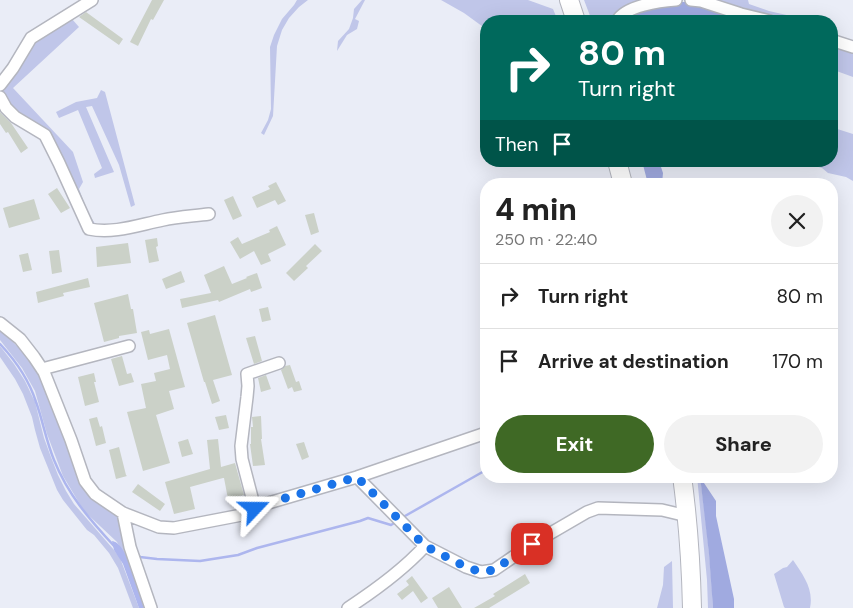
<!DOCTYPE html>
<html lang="en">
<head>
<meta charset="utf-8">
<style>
  body { margin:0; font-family:"DM Sans",sans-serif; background:#f2f2f2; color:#222; height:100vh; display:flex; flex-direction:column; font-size:19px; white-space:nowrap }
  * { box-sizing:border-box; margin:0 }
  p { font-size:16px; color:#767676 }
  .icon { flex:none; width:28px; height:28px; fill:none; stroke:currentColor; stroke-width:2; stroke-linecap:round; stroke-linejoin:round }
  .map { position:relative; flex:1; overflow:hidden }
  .drawer { position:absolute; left:480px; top:178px; width:358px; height:305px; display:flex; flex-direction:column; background:#fff; border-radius:20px; box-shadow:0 5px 20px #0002 }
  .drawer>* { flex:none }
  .guide { position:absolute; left:480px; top:15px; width:358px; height:152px; border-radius:20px; box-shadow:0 5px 20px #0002; background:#00695c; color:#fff; overflow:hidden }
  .pin { position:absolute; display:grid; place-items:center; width:42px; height:42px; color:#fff; margin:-21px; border-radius:10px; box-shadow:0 2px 8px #0006 }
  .me { position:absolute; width:55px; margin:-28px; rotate:67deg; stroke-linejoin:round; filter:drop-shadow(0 0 4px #0008) }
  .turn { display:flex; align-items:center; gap:18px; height:105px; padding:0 15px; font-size:22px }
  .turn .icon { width:65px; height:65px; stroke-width:2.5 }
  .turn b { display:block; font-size:35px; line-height:42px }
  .then { display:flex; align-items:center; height:48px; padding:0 15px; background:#0003; gap:10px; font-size:19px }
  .round { display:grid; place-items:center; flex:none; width:52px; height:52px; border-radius:26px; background:#f2f2f2 }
  .head { display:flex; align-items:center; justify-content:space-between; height:85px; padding:0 15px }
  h1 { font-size:30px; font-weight:800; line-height:38px }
  .action { display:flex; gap:10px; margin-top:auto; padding:10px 15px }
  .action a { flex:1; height:58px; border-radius:30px; background:#3f6925; color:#fff; font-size:20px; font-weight:800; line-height:58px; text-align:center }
  .action a+a { background:#f2f2f2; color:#222 }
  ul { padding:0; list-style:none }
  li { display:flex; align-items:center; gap:15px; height:65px; padding:0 15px; border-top:1px solid #e0e0e0 }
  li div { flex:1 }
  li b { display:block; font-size:19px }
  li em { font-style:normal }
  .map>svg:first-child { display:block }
  .green { fill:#c0c6e9 }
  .forest { fill:#a0aae0 }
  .water { fill:#adb6ee }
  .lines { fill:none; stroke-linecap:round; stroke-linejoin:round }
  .stream { stroke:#adb6ee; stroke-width:2.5 }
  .building { fill:#cbd1c8 }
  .minor-casing { stroke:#b4b6bf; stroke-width:14 }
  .highway-casing { stroke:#b4b6bf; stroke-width:20 }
  .minor { stroke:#fff; stroke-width:11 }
  .highway { stroke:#fff; stroke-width:18 }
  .route { stroke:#1a73e8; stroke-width:9; stroke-dasharray:0 16.2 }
</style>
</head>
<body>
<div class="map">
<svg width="853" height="608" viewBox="0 0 853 608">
  <rect width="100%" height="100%" fill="#eaedf7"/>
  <!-- green -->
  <path class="green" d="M 297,0 L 308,0 L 299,7 L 289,18 L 282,30 L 277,46 L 273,116 L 264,135 L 261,133 L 268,120 L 271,109 L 270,47 L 274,35 L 282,19 L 294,5 Z
    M 362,0 L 365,0 L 355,19 L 359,21 L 357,29 L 347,35 L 337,51 L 338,41 L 349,29 L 353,18 L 354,9 Z
    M 441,0 L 528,0 L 553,9 L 558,21 L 486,21 L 486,29 L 464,13 Z
    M 584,0 L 656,0 C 635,4 624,2 612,21 L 592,21 Z
    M 705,0 L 748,0 L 749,4 L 769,11 L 804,19 L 811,21 L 780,21 Z
    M 72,19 L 79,27 L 13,88 L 73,152 L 83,182 L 79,189 L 88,213 L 98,228 L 90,224 L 47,134 L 7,105 L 1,90 L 34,41 Z
    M 831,43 L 853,50 L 853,77 L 831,69 Z
    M 101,90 L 105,92 L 135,205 L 131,207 L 119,165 L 92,106 L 86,107 L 114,172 L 95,178 L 94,174 L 102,168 L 78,110 L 59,118 L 56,112 L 76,102 L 97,98 Z
    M 831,127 L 853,134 L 853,181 L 846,177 L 828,173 L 822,168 L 811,165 L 801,161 L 831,161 Z
    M 0,329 L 19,348 L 36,368 L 65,440 L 76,472 L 84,487 L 120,515 L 148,608 L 144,608 L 129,564 L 117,542 L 84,511 L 63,476 L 47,434 L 35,391 L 22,368 L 0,340 Z
    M 0,346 L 14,364 L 25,381 L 35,402 L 44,438 L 51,457 L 58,475 L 66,491 L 74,504 L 114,550 L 120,558 L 139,608 L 133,608 L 118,568 L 109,553 L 94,535 L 87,530 L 63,500 L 57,490 L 40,448 L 35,430 L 32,417 L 23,394 L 15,379 L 0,357 Z
    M 697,476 L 700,476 C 706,520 711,564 713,608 L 708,608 L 707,580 Z
    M 793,560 C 803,575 814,589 810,608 L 785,608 L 784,607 L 774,574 L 783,568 L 787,567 Z
    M 672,561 L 673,608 L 657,608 L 663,585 L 664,567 Z"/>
  <!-- forest -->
  <path class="forest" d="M 678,2 L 690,2 L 760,21 L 688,21 L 683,20 L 682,21 L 653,21 L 647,18 L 640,17 L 625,19 L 629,12 Z
    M 642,161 L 659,161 L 663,173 L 662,184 L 648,184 Z
    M 700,476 L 702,476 L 704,483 L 716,501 L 716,516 L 734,599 L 734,608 L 713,608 L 709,554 Z"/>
  <!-- water -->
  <path class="water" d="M 112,541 C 116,542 116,542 119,545 C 130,556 139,592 144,608 L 139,608 L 123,564 L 114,550 Z"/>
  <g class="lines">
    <!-- stream -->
    <path class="stream" d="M 0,344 C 16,361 29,380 36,402 C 43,421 46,441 54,460 C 68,495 90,520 115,547
      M 405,516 L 486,470
      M 136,553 L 140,557 L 157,559 L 200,561 L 238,555 L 257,548 L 360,521 L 368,518 L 391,525 L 396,522"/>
  </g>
  <!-- building -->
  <path class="building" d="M 152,0 L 164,0 L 153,20 L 151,19 L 138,46 L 130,42 Z
    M 86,12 L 123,39 L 119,45 L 79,17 Z
    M 0,112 L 11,123 L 28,148 L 21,153 L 8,132 L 6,133 L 0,124 Z
    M 276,182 L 286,201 L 278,205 L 275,200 L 257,208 L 252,197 L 270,189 L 268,186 Z
    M 57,188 L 70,208 L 61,213 L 48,194 Z
    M 233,196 L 242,216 L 233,220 L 224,200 Z
    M 34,199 L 40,219 L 9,228 L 3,208 Z
    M 314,213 L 319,232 L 311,235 L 305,215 Z
    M 277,226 L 286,245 L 268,254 L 271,261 L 261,265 L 254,251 L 240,259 L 230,242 L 238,237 L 242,244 L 270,232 L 269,230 Z
    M 157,238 L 158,246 L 156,247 L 159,261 L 149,263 L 145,240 Z
    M 128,243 L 131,263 L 97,267 L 96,247 Z
    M 315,244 L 322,251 L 306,266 L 308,268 L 294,281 L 286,273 Z
    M 59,250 L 62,272 L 52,274 L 49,251 Z
    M 28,253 L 32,270 L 23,272 L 19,255 Z
    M 224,266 L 232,284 L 247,278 L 246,277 L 257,273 L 262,288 L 251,292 L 250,289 L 219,302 L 218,300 L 182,308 L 180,299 L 211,293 L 204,275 Z
    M 181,271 L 185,282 L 166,289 L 162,279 Z
    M 88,278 L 90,287 L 63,293 L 64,296 L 38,303 L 36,292 Z
    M 128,294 L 131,309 L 133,309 L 137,333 L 119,336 L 119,338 L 104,342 L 94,303 Z
    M 268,307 L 271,320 L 262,322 L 259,309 Z
    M 215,315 L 232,375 L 213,380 L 220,401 L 212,404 L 205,382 L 204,382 L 187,323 Z
    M 169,329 L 185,387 L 169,391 L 174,409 L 156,415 L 170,463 L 143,471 L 127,412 L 146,408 L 141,384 L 156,381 L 154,373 L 170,369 L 167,355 L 148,360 L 141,332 L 149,330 L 150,334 Z
    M 255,336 L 262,361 L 254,364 L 246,338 Z
    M 122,356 L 127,374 L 131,373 L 134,382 L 119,386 L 111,359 Z
    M 290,365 L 296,382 L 299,381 L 302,390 L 294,392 L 292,387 L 288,389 L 281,370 L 285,366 Z
    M 94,373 L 96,382 L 94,382 L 99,402 L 85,406 L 78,377 Z
    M 266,375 L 271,389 L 261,392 L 258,378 Z
    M 226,415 L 229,428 L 219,430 L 215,417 Z
    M 261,416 L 262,439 L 261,439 L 265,465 L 253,466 L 250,444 L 251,444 L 251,427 L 253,427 L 252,417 Z
    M 97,417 L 100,427 L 102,426 L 106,443 L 96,446 L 89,419 Z
    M 188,439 L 193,454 L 182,457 L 178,442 Z
    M 218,439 L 221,467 L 235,463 L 244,495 L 228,499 L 224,478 L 223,478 L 190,487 L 195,509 L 174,514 L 165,482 L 210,469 L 207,440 Z
    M 304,442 L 309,457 L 302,460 L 296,444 Z
    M 119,447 L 126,475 L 127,476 L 116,479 L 109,450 Z
    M 138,484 L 165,504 L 160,511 L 132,492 Z
    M 525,574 L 530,583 L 489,608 L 474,608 L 495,596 L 493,594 Z
    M 412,576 L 428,598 L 421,603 L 413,591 L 402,600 L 397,594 L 409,585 L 406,581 Z
    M 449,587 L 462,608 L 438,608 L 432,598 Z"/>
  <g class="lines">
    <!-- minor casing -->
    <g class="minor-casing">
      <path id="minor" d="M 691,0 L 701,1 L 741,14 L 770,21
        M 617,21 C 625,6 660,1 676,0
        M 831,40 L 853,47
        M 0,85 L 13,68 L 31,38 L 92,0
        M 0,97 L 6,108 L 15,117 L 45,135 L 59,163 L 89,229 C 114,234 138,225 163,220 C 178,217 194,216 209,214
        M 0,323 L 20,339 L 34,357 L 44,372 L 71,440 L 85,481 L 95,494 L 123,513 L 159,527 L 174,528 L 247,514 L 265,504 L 357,477 L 486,433
        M 42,369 L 129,346
        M 357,477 L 425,546 L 466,567 L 481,572 L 494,570 L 532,544 L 587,512 L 598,508 L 662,510 L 687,516
        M 255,509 L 242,459 L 241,446 L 247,397 L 248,386 L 247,374 L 279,363
        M 123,513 L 130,547 L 151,608
        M 348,608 C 374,591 404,569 425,546"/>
    </g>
    <!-- highway casing -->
    <g class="highway-casing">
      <path id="highway" d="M 569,0 L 576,21
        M 617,161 L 623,184
        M 682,476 C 688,520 691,564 692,608"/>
    </g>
    <!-- minor -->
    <use href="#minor" class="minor"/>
    <!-- highway -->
    <use href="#highway" class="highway"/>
  </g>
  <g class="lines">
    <!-- route -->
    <path class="route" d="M 255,509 L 265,504 L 357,477 L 425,546 L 466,567 L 481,572 L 494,570 L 532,544"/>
  </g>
</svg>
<div class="pin" style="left:532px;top:544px;background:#d93025"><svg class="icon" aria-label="arrive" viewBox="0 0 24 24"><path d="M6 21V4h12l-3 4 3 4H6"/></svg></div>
<svg class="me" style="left:255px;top:509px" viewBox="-20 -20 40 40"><path d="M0-17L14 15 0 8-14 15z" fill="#1a73e8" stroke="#fff" stroke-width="4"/></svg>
<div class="guide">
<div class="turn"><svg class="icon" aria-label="right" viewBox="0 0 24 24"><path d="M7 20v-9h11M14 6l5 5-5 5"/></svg><div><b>80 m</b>Turn right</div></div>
<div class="then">Then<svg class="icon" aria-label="arrive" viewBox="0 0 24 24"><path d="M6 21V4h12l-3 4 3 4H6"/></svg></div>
</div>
<section class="drawer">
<div class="head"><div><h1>4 min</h1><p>250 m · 22:40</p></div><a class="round"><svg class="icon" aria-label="close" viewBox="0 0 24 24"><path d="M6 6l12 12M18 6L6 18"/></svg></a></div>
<ul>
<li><svg class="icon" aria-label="right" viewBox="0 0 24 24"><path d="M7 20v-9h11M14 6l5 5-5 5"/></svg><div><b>Turn right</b></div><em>80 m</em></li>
<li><svg class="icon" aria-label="arrive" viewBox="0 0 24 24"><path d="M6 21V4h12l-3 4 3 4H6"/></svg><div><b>Arrive at destination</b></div><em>170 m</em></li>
</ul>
<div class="action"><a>Exit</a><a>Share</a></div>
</section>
</div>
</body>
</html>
